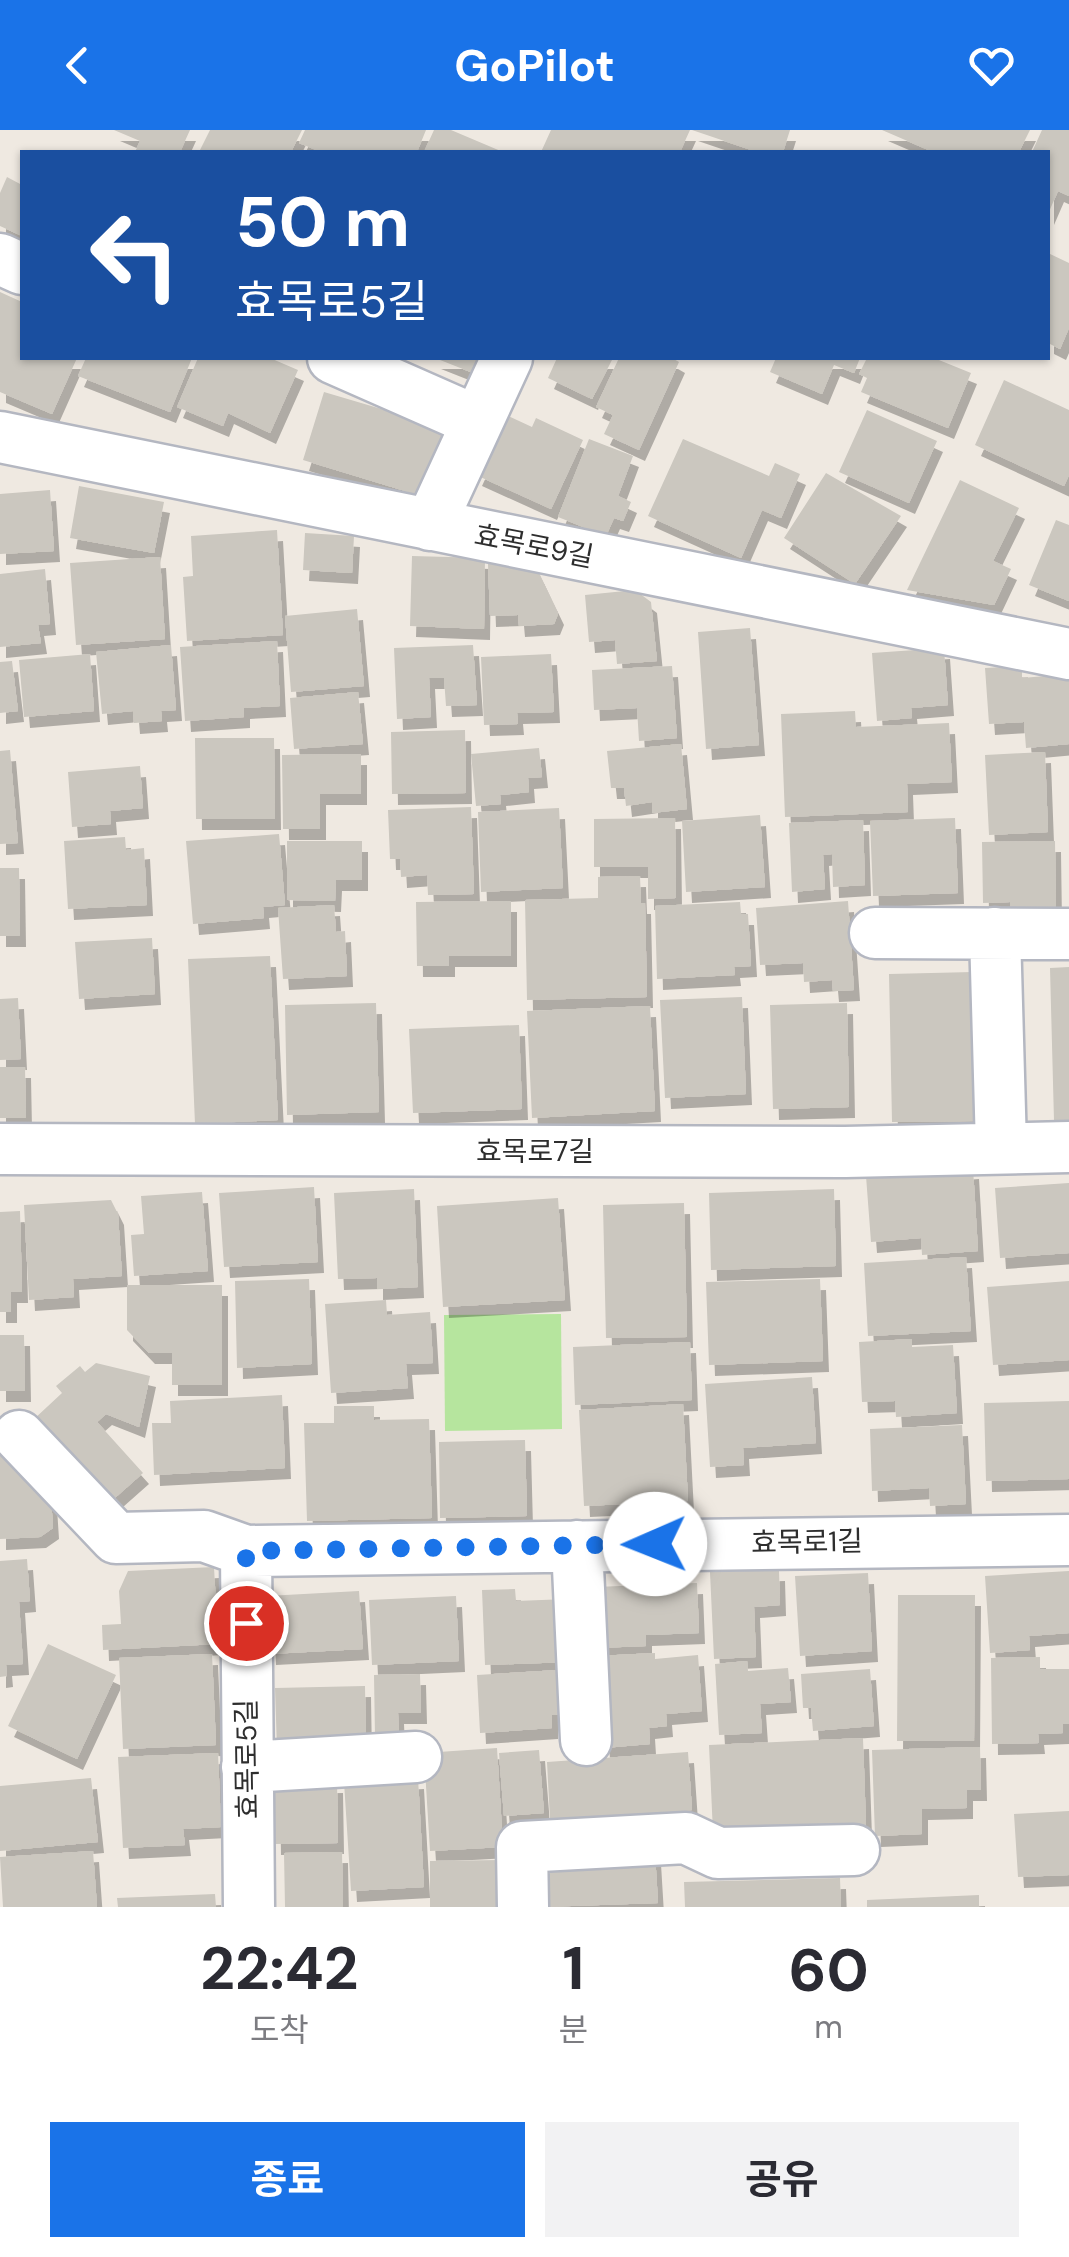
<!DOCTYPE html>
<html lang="ko">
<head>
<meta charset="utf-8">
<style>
  body { margin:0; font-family:"DM Sans","Noto Sans KR",sans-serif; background:#f2f2f3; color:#2b2b33; height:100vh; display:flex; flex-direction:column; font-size:38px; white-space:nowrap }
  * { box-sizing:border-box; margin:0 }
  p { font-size:32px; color:#7c7c81 }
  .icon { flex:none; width:55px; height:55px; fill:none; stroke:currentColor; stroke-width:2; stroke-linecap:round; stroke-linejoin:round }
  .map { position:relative; height:1777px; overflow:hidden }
  .drawer { display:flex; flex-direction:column; background:#fff; flex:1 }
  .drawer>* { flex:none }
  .top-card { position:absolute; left:20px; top:20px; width:1030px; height:210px; border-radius:0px; box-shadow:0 2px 8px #0004; background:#1a4fa0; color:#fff; overflow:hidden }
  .pin { position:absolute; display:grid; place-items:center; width:85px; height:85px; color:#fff; margin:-42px; border:5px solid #fff; border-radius:50%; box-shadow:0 2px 10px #0007 }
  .me { position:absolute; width:110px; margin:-55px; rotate:269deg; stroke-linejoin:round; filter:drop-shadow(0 0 8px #0008) }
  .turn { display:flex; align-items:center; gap:35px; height:210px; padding:0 50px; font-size:45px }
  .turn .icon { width:130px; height:130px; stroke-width:2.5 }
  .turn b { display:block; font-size:70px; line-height:85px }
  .eta { display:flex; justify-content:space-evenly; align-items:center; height:170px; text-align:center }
  .eta b { font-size:60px; font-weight:700; line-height:70px }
  .primary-button { display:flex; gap:20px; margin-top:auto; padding:20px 50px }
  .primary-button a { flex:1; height:115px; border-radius:0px; background:#1a73e8; color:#fff; font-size:40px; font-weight:700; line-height:115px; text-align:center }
  .primary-button a+a { background:#f2f2f3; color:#2b2b33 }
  header { display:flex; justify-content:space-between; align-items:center; height:130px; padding:0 50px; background:#1a73e8; color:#fff; font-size:45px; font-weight:700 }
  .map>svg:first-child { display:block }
  .green { fill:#b6e59e }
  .building { fill:#cbc7bf; filter:url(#shadow) }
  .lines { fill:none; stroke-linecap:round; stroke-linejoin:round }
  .minor-casing { stroke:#b4b7c1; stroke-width:55 }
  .minor { stroke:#fff; stroke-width:50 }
  .route { stroke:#1a73e8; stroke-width:18; stroke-dasharray:0 32.4 }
  .labels { text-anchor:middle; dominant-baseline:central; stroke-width:9; stroke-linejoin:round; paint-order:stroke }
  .street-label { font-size:28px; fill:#2e2e2e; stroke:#fff }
</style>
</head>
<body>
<header><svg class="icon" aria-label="back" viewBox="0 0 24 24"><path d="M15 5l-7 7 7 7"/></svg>GoPilot<svg class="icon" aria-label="heart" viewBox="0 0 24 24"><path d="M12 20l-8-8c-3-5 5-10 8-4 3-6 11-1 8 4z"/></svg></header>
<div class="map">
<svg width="1069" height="1777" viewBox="0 0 1069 1777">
  <defs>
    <filter id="shadow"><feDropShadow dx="6" dy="11" stdDeviation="0" flood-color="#0004"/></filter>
  </defs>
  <rect width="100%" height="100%" fill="#efe9e1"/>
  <!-- green -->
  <path class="green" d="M 561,1184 L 562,1299 L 445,1301 L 444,1185 Z"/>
  <!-- building -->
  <path class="building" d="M 114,0 L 190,0 L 180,22 L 135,22 L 140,11 Z
    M 210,0 L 302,0 L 291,22 L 199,22 Z
    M 305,0 L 426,0 L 417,22 L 321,22 L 299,13 Z
    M 434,0 L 451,0 L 503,22 L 424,22 Z
    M 551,0 L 690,0 L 680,22 L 541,22 Z
    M 692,0 L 790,0 L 783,22 L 757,22 Z
    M 882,0 L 1030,0 L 1019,22 L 933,22 Z
    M 1042,0 L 1069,0 L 1069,66 L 1058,61 L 1048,84 L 1048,22 L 1032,22 Z
    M 7,47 L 22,55 L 22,106 L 0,96 L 0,63 Z
    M 1048,123 L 1069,133 L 1069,198 L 1060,219 L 1048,213 Z
    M 0,162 L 22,172 L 22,228 L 77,228 L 52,284 L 0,262 Z
    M 86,228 L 192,228 L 170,282 L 78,246 Z
    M 198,228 L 270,228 L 298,240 L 270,303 L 228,283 L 223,296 L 177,277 Z
    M 435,228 L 492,228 L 489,233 L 479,229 L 473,243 Z
    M 557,228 L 613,228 L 592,269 L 548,248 Z
    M 619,228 L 672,228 L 679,232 L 639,320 L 604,304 L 613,285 L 596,277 Z
    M 776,228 L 860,228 L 854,243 L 834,235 L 822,264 L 770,242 Z
    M 867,228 L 934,228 L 971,243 L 948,298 L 861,262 L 867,248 L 859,244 Z
    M 1004,250 L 1069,280 L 1069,345 L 1064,356 L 975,315 Z
    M 324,262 L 449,299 L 428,368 L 303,330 Z
    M 867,280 L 937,311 L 909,373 L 839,342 Z
    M 504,284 L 532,297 L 536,288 L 583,310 L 551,379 L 476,345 Z
    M 589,309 L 633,326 L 618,366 L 631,372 L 623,391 L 614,388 L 606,406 L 558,387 Z
    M 683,309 L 769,346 L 775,333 L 800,344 L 781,388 L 762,380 L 741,428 L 648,386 Z
    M 826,343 L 901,386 L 855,454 L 784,408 Z
    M 960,350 L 1019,378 L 993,431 L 1011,439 L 994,475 L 907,460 Z
    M 79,356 L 164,372 L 154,423 L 70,408 Z
    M 50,360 L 54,421 L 0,424 L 0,364 Z
    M 1056,390 L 1069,395 L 1069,471 L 1029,455 Z
    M 277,400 L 283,505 L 187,511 L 183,447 L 193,446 L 191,406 Z
    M 305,403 L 354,406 L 352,443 L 303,440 Z
    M 412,426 L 485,428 L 484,499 L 410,496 Z
    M 160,427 L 165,509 L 76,515 L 70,433 Z
    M 533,432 L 558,484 L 554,494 L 519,496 L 518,485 L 490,486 L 488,434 Z
    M 45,439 L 50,494 L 38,495 L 41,513 L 0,517 L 0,444 Z
    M 635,460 L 651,472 L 657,531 L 617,534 L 615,510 L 589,512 L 585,465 Z
    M 357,479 L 364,556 L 291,562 L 285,486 Z
    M 750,498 L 759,615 L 706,619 L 698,502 Z
    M 277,511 L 280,576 L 244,578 L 244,587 L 185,591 L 180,517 Z
    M 171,515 L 176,580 L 161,581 L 162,591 L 134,593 L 133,581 L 102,584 L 96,522 Z
    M 473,515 L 477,575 L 446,576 L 444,548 L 429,548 L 431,587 L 397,589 L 394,518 Z
    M 944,518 L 948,575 L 911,578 L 912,588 L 877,591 L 872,523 Z
    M 90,524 L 94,581 L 24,587 L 19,530 Z
    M 551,524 L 554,582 L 517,583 L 518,594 L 484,595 L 481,527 Z
    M 12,531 L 18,581 L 0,583 L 0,532 Z
    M 672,536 L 677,608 L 639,611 L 637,578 L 594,580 L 592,540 Z
    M 1022,536 L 1022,548 L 1069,544 L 1069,614 L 1026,618 L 1024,592 L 989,594 L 985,538 Z
    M 358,562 L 363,614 L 294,619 L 290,568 Z
    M 855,581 L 856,597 L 949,593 L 952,652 L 907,654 L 908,682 L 785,687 L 781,584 Z
    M 465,600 L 466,663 L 392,664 L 391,602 Z
    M 195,608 L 274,608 L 275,689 L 196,689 Z
    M 681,614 L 687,679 L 652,683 L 652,672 L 626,676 L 624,658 L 611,658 L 607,621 Z
    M 539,618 L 542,647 L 528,648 L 529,662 L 500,665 L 501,674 L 476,676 L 471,624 Z
    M 10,620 L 18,713 L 0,714 L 0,621 Z
    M 1045,622 L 1048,702 L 989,705 L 985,625 Z
    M 361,624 L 361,664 L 320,664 L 320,699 L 283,699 L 282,625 Z
    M 140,636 L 143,678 L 110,681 L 111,694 L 72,697 L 68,642 Z
    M 471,677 L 474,764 L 428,765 L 427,745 L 401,747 L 400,729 L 390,729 L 388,680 Z
    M 559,678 L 563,758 L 481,762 L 478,682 Z
    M 760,685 L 765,757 L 686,762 L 682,691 Z
    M 675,688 L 676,768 L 648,769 L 648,737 L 594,737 L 594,689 Z
    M 955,688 L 958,763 L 873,766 L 870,691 Z
    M 863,690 L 865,755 L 833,757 L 832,724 L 823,725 L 825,759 L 792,762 L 789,693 Z
    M 279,704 L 285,775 L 263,777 L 264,788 L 193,794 L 186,711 Z
    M 125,707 L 126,720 L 144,718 L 147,775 L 68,779 L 64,711 Z
    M 287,711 L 362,711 L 362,750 L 336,750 L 335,771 L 287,770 Z
    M 1055,711 L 1056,782 L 1011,784 L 1010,772 L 983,773 L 982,712 Z
    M 0,738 L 19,738 L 20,806 L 0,806 Z
    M 640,746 L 641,773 L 645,773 L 647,867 L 527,870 L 525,770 L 598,768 L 598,747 Z
    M 511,771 L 511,826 L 449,826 L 449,836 L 417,836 L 416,772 Z
    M 848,771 L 854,860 L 833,861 L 832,850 L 804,852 L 803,833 L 760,835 L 756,778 Z
    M 740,772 L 741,784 L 748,784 L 751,836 L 734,837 L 735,845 L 657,849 L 655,776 Z
    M 334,775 L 336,802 L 345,801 L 347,846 L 283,849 L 278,778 Z
    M 152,808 L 155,864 L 79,869 L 75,812 Z
    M 270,826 L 278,990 L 195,994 L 188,829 Z
    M 1069,837 L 1069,990 L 1054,991 L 1050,838 Z
    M 973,842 L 977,991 L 892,992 L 889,844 Z
    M 742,867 L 746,964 L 665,968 L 660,870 Z
    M 18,868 L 21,929 L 0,930 L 0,869 Z
    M 376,873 L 379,982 L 287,985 L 285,875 Z
    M 847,873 L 849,977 L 773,979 L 770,875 Z
    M 650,876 L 655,981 L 532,988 L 527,881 Z
    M 519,895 L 522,979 L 413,983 L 409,899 Z
    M 0,937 L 25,937 L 26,988 L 0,988 Z
    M 973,1038 L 978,1121 L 922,1125 L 921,1108 L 871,1112 L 866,1046 Z
    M 1069,1053 L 1069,1123 L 1000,1128 L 995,1058 Z
    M 314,1057 L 318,1132 L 224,1137 L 219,1063 Z
    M 414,1059 L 418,1157 L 377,1159 L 377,1148 L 338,1149 L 334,1063 Z
    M 834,1059 L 836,1136 L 711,1140 L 709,1063 Z
    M 202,1062 L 208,1141 L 134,1146 L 131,1105 L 144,1104 L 141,1066 Z
    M 558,1068 L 565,1170 L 443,1177 L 437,1076 Z
    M 111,1070 L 118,1084 L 122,1146 L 73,1149 L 74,1167 L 29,1170 L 24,1075 Z
    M 684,1073 L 687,1207 L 606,1208 L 603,1075 Z
    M 20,1081 L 22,1162 L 11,1162 L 11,1182 L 0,1182 L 0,1082 Z
    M 966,1127 L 971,1201 L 868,1206 L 864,1133 Z
    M 309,1149 L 312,1234 L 237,1238 L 235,1151 Z
    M 820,1149 L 823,1231 L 709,1235 L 706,1152 Z
    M 1069,1151 L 1069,1230 L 993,1235 L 987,1157 Z
    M 127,1155 L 222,1155 L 222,1255 L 172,1255 L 172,1223 L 149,1223 L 127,1200 Z
    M 386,1170 L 387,1185 L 430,1182 L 433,1233 L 406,1234 L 408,1258 L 331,1263 L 325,1174 Z
    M 0,1205 L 24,1205 L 25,1261 L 0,1261 Z
    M 912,1209 L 912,1217 L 953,1215 L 957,1283 L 896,1287 L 895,1271 L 862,1272 L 859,1212 Z
    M 690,1212 L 692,1270 L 575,1275 L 573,1217 Z
    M 96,1233 L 150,1246 L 139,1297 L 106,1284 L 97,1292 L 143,1343 L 108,1374 L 33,1290 L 62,1263 L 56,1256 L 80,1236 L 85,1242 Z
    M 812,1247 L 816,1313 L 743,1318 L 744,1335 L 710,1337 L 705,1254 Z
    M 282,1265 L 285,1338 L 154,1345 L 152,1293 L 171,1293 L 170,1271 Z
    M 1069,1271 L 1069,1349 L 986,1351 L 984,1273 Z
    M 683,1274 L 688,1371 L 584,1376 L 579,1280 Z
    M 334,1276 L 374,1276 L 374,1290 L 429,1289 L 432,1388 L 307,1391 L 304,1293 L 334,1293 Z
    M 962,1295 L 966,1374 L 930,1376 L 929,1358 L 872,1361 L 870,1299 Z
    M 525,1310 L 527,1386 L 440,1388 L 439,1312 Z
    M 0,1314 L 51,1367 L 53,1398 L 40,1407 L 0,1409 Z
    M 27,1429 L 30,1471 L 19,1472 L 23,1534 L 6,1535 L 7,1546 L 0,1547 L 0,1431 Z
    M 214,1437 L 218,1514 L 103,1520 L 102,1495 L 121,1494 L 119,1461 L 128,1441 Z
    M 779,1440 L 780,1475 L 754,1477 L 756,1527 L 714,1529 L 710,1442 Z
    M 1069,1441 L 1069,1503 L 1029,1506 L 1030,1520 L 990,1523 L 985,1446 Z
    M 868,1443 L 872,1521 L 800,1526 L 795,1446 Z
    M 697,1453 L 699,1503 L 646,1505 L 646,1516 L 597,1518 L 595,1457 Z
    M 515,1459 L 516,1471 L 567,1469 L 569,1532 L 485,1535 L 482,1460 Z
    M 359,1461 L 363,1519 L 270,1524 L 267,1466 Z
    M 898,1465 L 975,1465 L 974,1611 L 897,1611 Z
    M 456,1466 L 459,1531 L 372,1535 L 369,1470 Z
    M 48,1514 L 116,1545 L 77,1629 L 8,1596 Z
    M 655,1523 L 655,1529 L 698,1525 L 702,1581 L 666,1584 L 667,1596 L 649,1598 L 650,1614 L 604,1618 L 597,1526 Z
    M 212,1524 L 216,1615 L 123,1619 L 119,1528 Z
    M 1040,1527 L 1040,1539 L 1069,1539 L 1069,1594 L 1063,1594 L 1063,1603 L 1038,1604 L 1039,1613 L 992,1614 L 991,1528 Z
    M 747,1531 L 748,1541 L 788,1538 L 791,1572 L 760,1574 L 762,1603 L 719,1605 L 715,1534 Z
    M 574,1539 L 576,1583 L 552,1585 L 552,1598 L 480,1603 L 477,1545 Z
    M 870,1539 L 874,1596 L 813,1601 L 811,1578 L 803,1578 L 801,1544 Z
    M 420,1544 L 421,1583 L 398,1583 L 399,1606 L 375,1607 L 374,1545 Z
    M 365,1556 L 366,1617 L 277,1619 L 275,1558 Z
    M 863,1608 L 866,1696 L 713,1703 L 709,1615 Z
    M 980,1617 L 981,1660 L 967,1660 L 967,1678 L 922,1679 L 922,1704 L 875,1706 L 872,1620 Z
    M 497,1618 L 503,1717 L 430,1721 L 424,1623 Z
    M 539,1620 L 544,1683 L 504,1686 L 499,1623 Z
    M 688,1622 L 692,1680 L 550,1689 L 547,1632 Z
    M 218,1623 L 221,1697 L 183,1699 L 185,1715 L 123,1718 L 118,1627 Z
    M 91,1648 L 98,1712 L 0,1721 L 0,1656 Z
    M 418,1648 L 424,1757 L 351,1761 L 344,1652 Z
    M 337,1652 L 338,1713 L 275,1714 L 274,1653 Z
    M 1069,1681 L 1069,1745 L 1018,1747 L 1014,1684 Z
    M 93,1721 L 97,1777 L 3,1777 L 0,1727 Z
    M 342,1722 L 343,1777 L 285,1777 L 284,1723 Z
    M 655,1723 L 658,1773 L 542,1777 L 539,1730 Z
    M 501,1730 L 502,1777 L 430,1777 L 430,1731 Z
    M 840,1748 L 841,1777 L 685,1777 L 684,1752 Z
    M 215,1764 L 216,1777 L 118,1777 L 117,1768 Z
    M 979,1765 L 979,1777 L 867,1777 L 867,1770 Z"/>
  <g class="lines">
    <!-- minor casing -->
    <g class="minor-casing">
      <path id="minor" d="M 0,129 L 22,139
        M 333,228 L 476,291
        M 0,307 L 1069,524
        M 430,395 L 507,228
        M 875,803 L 1069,804
        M 995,803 L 1001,1017
        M 0,1019 L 845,1022 L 1069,1017
        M 19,1306 L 116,1408 L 204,1406 L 246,1421 L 1069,1410
        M 577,1416 L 586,1610
        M 246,1421 L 249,1777
        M 247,1637 L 416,1627
        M 523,1777 L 522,1717 L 686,1708 L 718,1723 L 854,1720"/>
    </g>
    <!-- minor -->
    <use href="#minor" class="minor"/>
  </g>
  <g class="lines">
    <!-- route -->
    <path class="route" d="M 246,1493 L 246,1421 L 655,1414"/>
  </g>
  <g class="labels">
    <!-- street labels -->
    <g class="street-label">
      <text transform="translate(534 416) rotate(11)">효목로9길</text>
      <text x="535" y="1021">효목로7길</text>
      <text transform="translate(807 1412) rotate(-1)">효목로1길</text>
      <text transform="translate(247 1629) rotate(-91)">효목로5길</text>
    </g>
  </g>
</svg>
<div class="pin" style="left:246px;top:1493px;background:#d93025"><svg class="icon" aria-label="arrive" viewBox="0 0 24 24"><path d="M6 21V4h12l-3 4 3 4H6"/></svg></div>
<svg class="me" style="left:655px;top:1414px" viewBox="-20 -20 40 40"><circle r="19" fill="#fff"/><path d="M0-13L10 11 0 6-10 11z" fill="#1a73e8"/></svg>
<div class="top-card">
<div class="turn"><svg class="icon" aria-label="left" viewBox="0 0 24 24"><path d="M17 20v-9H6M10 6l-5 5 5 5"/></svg><div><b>50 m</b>효목로5길</div></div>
</div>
</div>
<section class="drawer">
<div class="eta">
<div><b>22:42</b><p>도착</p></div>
<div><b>1</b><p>분</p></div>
<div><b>60</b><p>m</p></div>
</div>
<div class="primary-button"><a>종료</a><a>공유</a></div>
</section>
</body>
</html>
